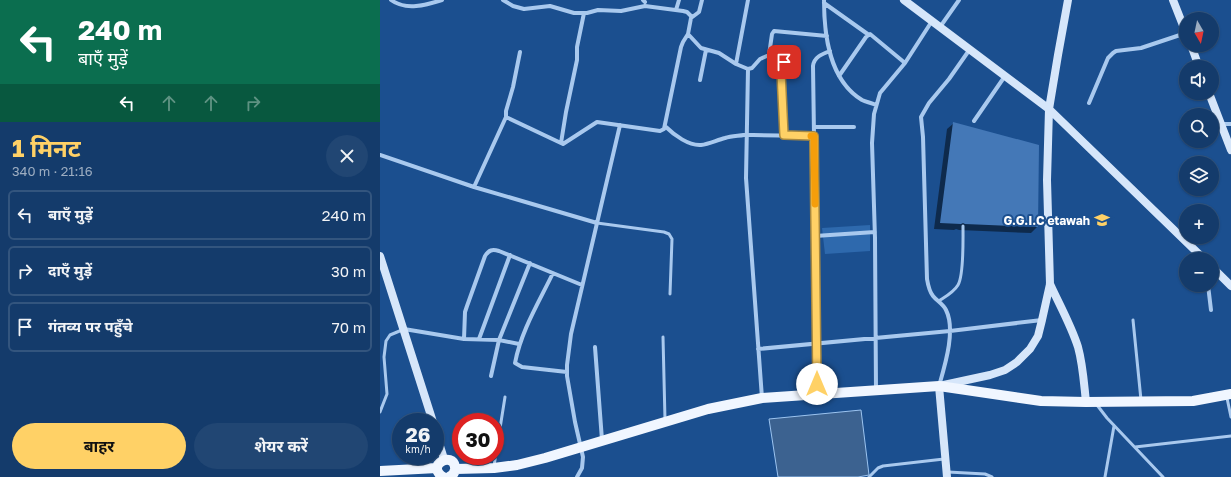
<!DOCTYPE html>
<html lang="hi">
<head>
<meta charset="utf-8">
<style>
  body { margin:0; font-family:"Golos Text","Noto Sans Devanagari",sans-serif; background:#214673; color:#f1f3f6; height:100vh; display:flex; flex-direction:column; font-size:15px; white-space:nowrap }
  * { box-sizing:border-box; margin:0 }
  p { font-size:13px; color:#9dadc1 }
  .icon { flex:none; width:22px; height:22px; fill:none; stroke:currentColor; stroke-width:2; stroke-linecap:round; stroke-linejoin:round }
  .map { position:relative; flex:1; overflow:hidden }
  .sheet { display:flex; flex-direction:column; background:#143b6b; width:380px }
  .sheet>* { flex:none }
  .banner { background:#0b6e4f; color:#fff; overflow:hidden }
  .needle { width:26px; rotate:171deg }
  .buttons { position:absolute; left:799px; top:12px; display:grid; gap:8px }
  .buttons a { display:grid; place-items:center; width:40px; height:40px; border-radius:50%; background:#143b6b; box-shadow:0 1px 3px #0004,0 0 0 1px #33557e; font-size:20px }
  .speed { position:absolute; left:12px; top:413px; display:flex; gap:8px; font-size:20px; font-weight:700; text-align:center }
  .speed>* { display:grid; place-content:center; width:52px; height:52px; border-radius:50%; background:#143b6b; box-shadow:0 1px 3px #0004,0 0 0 1px #33557e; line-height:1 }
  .speed small { font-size:10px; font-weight:400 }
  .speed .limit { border:6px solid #d22; background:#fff; color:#111 }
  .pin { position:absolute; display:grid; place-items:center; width:34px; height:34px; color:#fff; margin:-17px; border-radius:8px; box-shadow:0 2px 6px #0006 }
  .me { position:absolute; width:44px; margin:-22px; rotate:0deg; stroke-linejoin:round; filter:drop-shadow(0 0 3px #0008) }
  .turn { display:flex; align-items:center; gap:14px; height:84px; padding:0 12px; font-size:18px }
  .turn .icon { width:52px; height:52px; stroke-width:2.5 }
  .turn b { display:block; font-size:28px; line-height:34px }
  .lanes { display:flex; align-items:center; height:38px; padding:0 12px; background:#0003; justify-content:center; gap:20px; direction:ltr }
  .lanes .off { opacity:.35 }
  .round { display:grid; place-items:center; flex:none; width:42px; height:42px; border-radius:21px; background:#214673 }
  .headline { display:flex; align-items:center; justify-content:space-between; height:68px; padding:0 12px }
  h1 { font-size:24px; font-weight:700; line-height:30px; color:#ffd166 }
  .action { display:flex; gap:8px; margin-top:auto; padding:8px 12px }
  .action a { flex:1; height:46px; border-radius:24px; background:#ffd166; color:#111; font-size:16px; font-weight:700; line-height:46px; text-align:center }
  .action a+a { background:#214673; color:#f1f3f6 }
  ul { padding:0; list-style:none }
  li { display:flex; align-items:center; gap:12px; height:50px; margin:0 8px 6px; padding:0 4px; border:2px solid #33557e; border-radius:6px }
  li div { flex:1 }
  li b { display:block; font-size:15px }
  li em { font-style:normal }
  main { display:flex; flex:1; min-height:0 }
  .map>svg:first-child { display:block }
  .green { fill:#2e69ad }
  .water { fill:#3c6290; stroke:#9cc4f0 }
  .shadow { fill:#0007 }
  .building { fill:#4478b7 }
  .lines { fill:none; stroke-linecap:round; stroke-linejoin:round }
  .lane { stroke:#a9c9ee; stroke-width:3 }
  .street { stroke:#a9c9ee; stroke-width:4 }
  .secondary { stroke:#d6e6fa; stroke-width:8 }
  .primary { stroke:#f0f6ff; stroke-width:10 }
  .street-bridge { stroke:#a9c9ee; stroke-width:4 }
  .route-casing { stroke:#a68842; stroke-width:10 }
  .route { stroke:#ffd166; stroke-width:7 }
  .slow { stroke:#f59e0b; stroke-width:7 }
  .labels { text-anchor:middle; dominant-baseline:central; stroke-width:4; stroke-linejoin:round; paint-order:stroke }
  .poi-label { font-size:12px; font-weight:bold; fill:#fff; stroke:#1b4f8f; text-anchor:end }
</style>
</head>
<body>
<main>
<section class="sheet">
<div class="banner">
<div class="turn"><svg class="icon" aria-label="left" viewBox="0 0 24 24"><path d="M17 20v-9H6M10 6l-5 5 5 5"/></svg><div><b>240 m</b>बाएँ मुड़ें</div></div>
<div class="lanes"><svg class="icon" aria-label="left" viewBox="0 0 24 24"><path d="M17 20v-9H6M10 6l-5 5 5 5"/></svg><svg class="icon off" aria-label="ahead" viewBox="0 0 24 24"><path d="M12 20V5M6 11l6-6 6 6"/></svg><svg class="icon off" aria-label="ahead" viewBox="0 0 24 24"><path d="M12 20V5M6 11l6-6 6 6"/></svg><svg class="icon off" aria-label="right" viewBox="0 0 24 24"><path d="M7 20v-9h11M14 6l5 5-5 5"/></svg></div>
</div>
<div class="headline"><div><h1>1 मिनट</h1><p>340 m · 21:16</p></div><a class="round"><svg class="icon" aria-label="close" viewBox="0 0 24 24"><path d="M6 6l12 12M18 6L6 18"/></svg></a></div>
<ul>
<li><svg class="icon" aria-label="left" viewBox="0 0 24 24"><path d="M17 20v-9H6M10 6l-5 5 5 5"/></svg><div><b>बाएँ मुड़ें</b></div><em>240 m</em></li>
<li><svg class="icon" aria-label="right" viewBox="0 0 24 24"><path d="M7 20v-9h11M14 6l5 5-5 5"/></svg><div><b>दाएँ मुड़ें</b></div><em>30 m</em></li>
<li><svg class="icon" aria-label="arrive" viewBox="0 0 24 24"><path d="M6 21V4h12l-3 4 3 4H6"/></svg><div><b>गंतव्य पर पहुँचे</b></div><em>70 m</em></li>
</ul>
<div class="action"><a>बाहर</a><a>शेयर करें</a></div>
</section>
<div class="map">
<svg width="851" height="477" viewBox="0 0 851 477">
  <rect width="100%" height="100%" fill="#1b4f8f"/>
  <!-- green -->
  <path class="green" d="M 490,225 L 490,251 L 445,254 L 442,228 Z"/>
  <!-- water -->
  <path class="water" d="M 481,410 L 489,475 L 478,477 L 398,477 L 389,419 Z"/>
  <!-- shadow -->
  <path class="shadow" d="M 574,123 L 657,227 L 651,233 L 579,230 L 576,229 L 574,230 L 554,229 L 567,129 Z"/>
  <!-- building -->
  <path class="building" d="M 573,122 L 659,145 L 658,227 L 585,224 L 583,223 L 581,224 L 560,223 Z"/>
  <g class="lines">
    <!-- lane -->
    <path class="lane" d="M 217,223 L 284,232 L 289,234 L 292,239 L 290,294
      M 559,301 C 565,297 574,292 578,285 C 584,275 583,240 583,226
      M 753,320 L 761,400
      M 283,337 L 285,420
      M 847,398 L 851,417
      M 717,405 L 727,418 L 783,477
      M 0,412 L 7,394 L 4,357 L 6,341 L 10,335 L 22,330
      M 755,447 L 851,436
      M 114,466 L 125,397
      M 568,472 L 605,474 L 612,477
      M 489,477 L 498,468 L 503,466 L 564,459
      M 725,477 L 734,426"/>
    <!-- street -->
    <path class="street" d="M 11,0 C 26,11 46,5 62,0
      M 123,0 L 133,6 L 144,9 L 170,6 L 194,13 L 207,13 L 218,10 L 241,11 L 265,6 L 303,11 L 307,12 L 312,17
      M 263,0 L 265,2
      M 444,0 C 444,35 449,80 482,100 C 486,102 492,103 496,105
      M 444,3 L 489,35
      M 296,10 L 299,0
      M 560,27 L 579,0
      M 308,34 L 321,48 L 339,53 L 356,64 L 368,69 L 372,68 L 380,59 L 389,55 L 392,34 L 394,31 L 447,36
      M 404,62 L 401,72 L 404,135
      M 356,64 L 368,0
      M 368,69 L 366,178 L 382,398
      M 459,76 L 486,37 L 490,34 L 525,63
      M 320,80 L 326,50
      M 709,103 L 728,58 L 733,53 L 736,51 L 761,48 L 806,33
      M 126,117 L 126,111 L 133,87 L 140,52
      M 594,121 L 625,76
      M 841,124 L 851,124
      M 286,127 C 294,135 309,146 321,145 C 329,144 337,140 345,138 C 351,136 358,136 364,135
      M 434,127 L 474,127
      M 373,135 L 434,136
      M 181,143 L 186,112 L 197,60 L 197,47 L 204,13
      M 0,155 L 94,187 L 217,223
      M 94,187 L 126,117 L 183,144 L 217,122 L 280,131 L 284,129 L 301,47 L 303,42 L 308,34 L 311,18 L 319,12 L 322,0
      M 435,236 L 495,232
      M 173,273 C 159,302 141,331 135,363 L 142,367 L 187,372
      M 832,279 L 837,272
      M 828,285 L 831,310
      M 24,329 L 84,339 L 119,340 L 139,344
      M 84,339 L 85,312 L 87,306 L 105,256 C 109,250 112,249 119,251 L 202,285
      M 99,339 L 130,255
      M 215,347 L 222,440
      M 378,349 L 570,331 L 662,320
      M 111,376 L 119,340 L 150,263
      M 559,386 C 565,365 576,330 566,310 C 563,304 557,301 553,296 C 549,291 548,285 547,279 L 543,137 L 541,117 L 549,103 L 569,79 L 590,49
      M 496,390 L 495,238 L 492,143 L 494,114 L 500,93 L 525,63 L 552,21
      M 435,394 L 437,384 L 437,344 L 433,66 C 434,57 442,54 450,51
      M 197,477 L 202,468 L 203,457 L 195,422 L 187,376 L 187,365 L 191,334 L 240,125"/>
    <!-- secondary -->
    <path class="secondary" d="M 524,0 L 669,109 L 824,259
      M 793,0 L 806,33
      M 811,45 L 819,67
      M 829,93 L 851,150
      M 0,256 L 53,422
      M 832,267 L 851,286
      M 670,284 C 679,304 691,325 698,347 C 703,365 704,384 706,402
      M 55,430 L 64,459
      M 567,477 L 559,386 L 610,375 L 625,370 L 637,362 L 650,349 L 658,336 L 662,320 L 670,284 L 667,180 L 669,109 L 678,55 L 688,0"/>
    <!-- primary -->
    <path class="primary" d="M 76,469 L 114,468 L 137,465 L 165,458 L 328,409 L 382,398 L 559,386 L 661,401 L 706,402 L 813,401 L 851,394
      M 0,471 L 57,468
      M 63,477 C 45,465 73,451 75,467 C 76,472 73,475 69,477"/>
    <!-- street-bridge -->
    <path class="street-bridge" d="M 364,135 L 373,135"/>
  </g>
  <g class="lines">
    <!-- route casing -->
    <g class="route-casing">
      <path id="route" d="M 404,62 L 401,72 L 404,135 L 434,136 L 437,384"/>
    </g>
    <!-- route -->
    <use href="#route" class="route"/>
    <!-- slow -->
    <path class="slow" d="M 431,136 L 434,136 L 435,204"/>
  </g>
  <!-- icons -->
  <defs>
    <g id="school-bare" transform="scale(1.2)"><path d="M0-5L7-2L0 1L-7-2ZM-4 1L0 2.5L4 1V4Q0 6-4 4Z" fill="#ffd166" stroke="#1b4f8f" stroke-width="2.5" paint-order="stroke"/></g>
  </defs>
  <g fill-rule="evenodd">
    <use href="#school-bare" x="722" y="220"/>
  </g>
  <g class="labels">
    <!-- poi labels -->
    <g class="poi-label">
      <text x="710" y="220">G.G.I.C etawah</text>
    </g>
  </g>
</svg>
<div class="buttons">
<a><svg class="needle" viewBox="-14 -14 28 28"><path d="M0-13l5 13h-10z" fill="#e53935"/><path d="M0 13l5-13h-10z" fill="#9dadc1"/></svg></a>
<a><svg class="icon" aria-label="sound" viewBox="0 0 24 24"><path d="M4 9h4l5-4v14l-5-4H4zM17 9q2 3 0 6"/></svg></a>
<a><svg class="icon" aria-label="search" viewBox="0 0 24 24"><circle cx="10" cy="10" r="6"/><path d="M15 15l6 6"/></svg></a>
<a><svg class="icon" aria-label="layers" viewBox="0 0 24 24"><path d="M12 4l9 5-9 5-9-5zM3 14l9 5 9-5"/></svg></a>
<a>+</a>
<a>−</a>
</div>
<div class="speed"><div>26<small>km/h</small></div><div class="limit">30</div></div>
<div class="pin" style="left:404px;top:62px;background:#d93025"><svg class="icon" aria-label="arrive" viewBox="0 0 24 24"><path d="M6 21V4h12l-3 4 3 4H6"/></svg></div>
<svg class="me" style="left:437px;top:384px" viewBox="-20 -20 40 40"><circle r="19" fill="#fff"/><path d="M0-13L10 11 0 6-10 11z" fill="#ffd166"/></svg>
</div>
</main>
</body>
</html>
